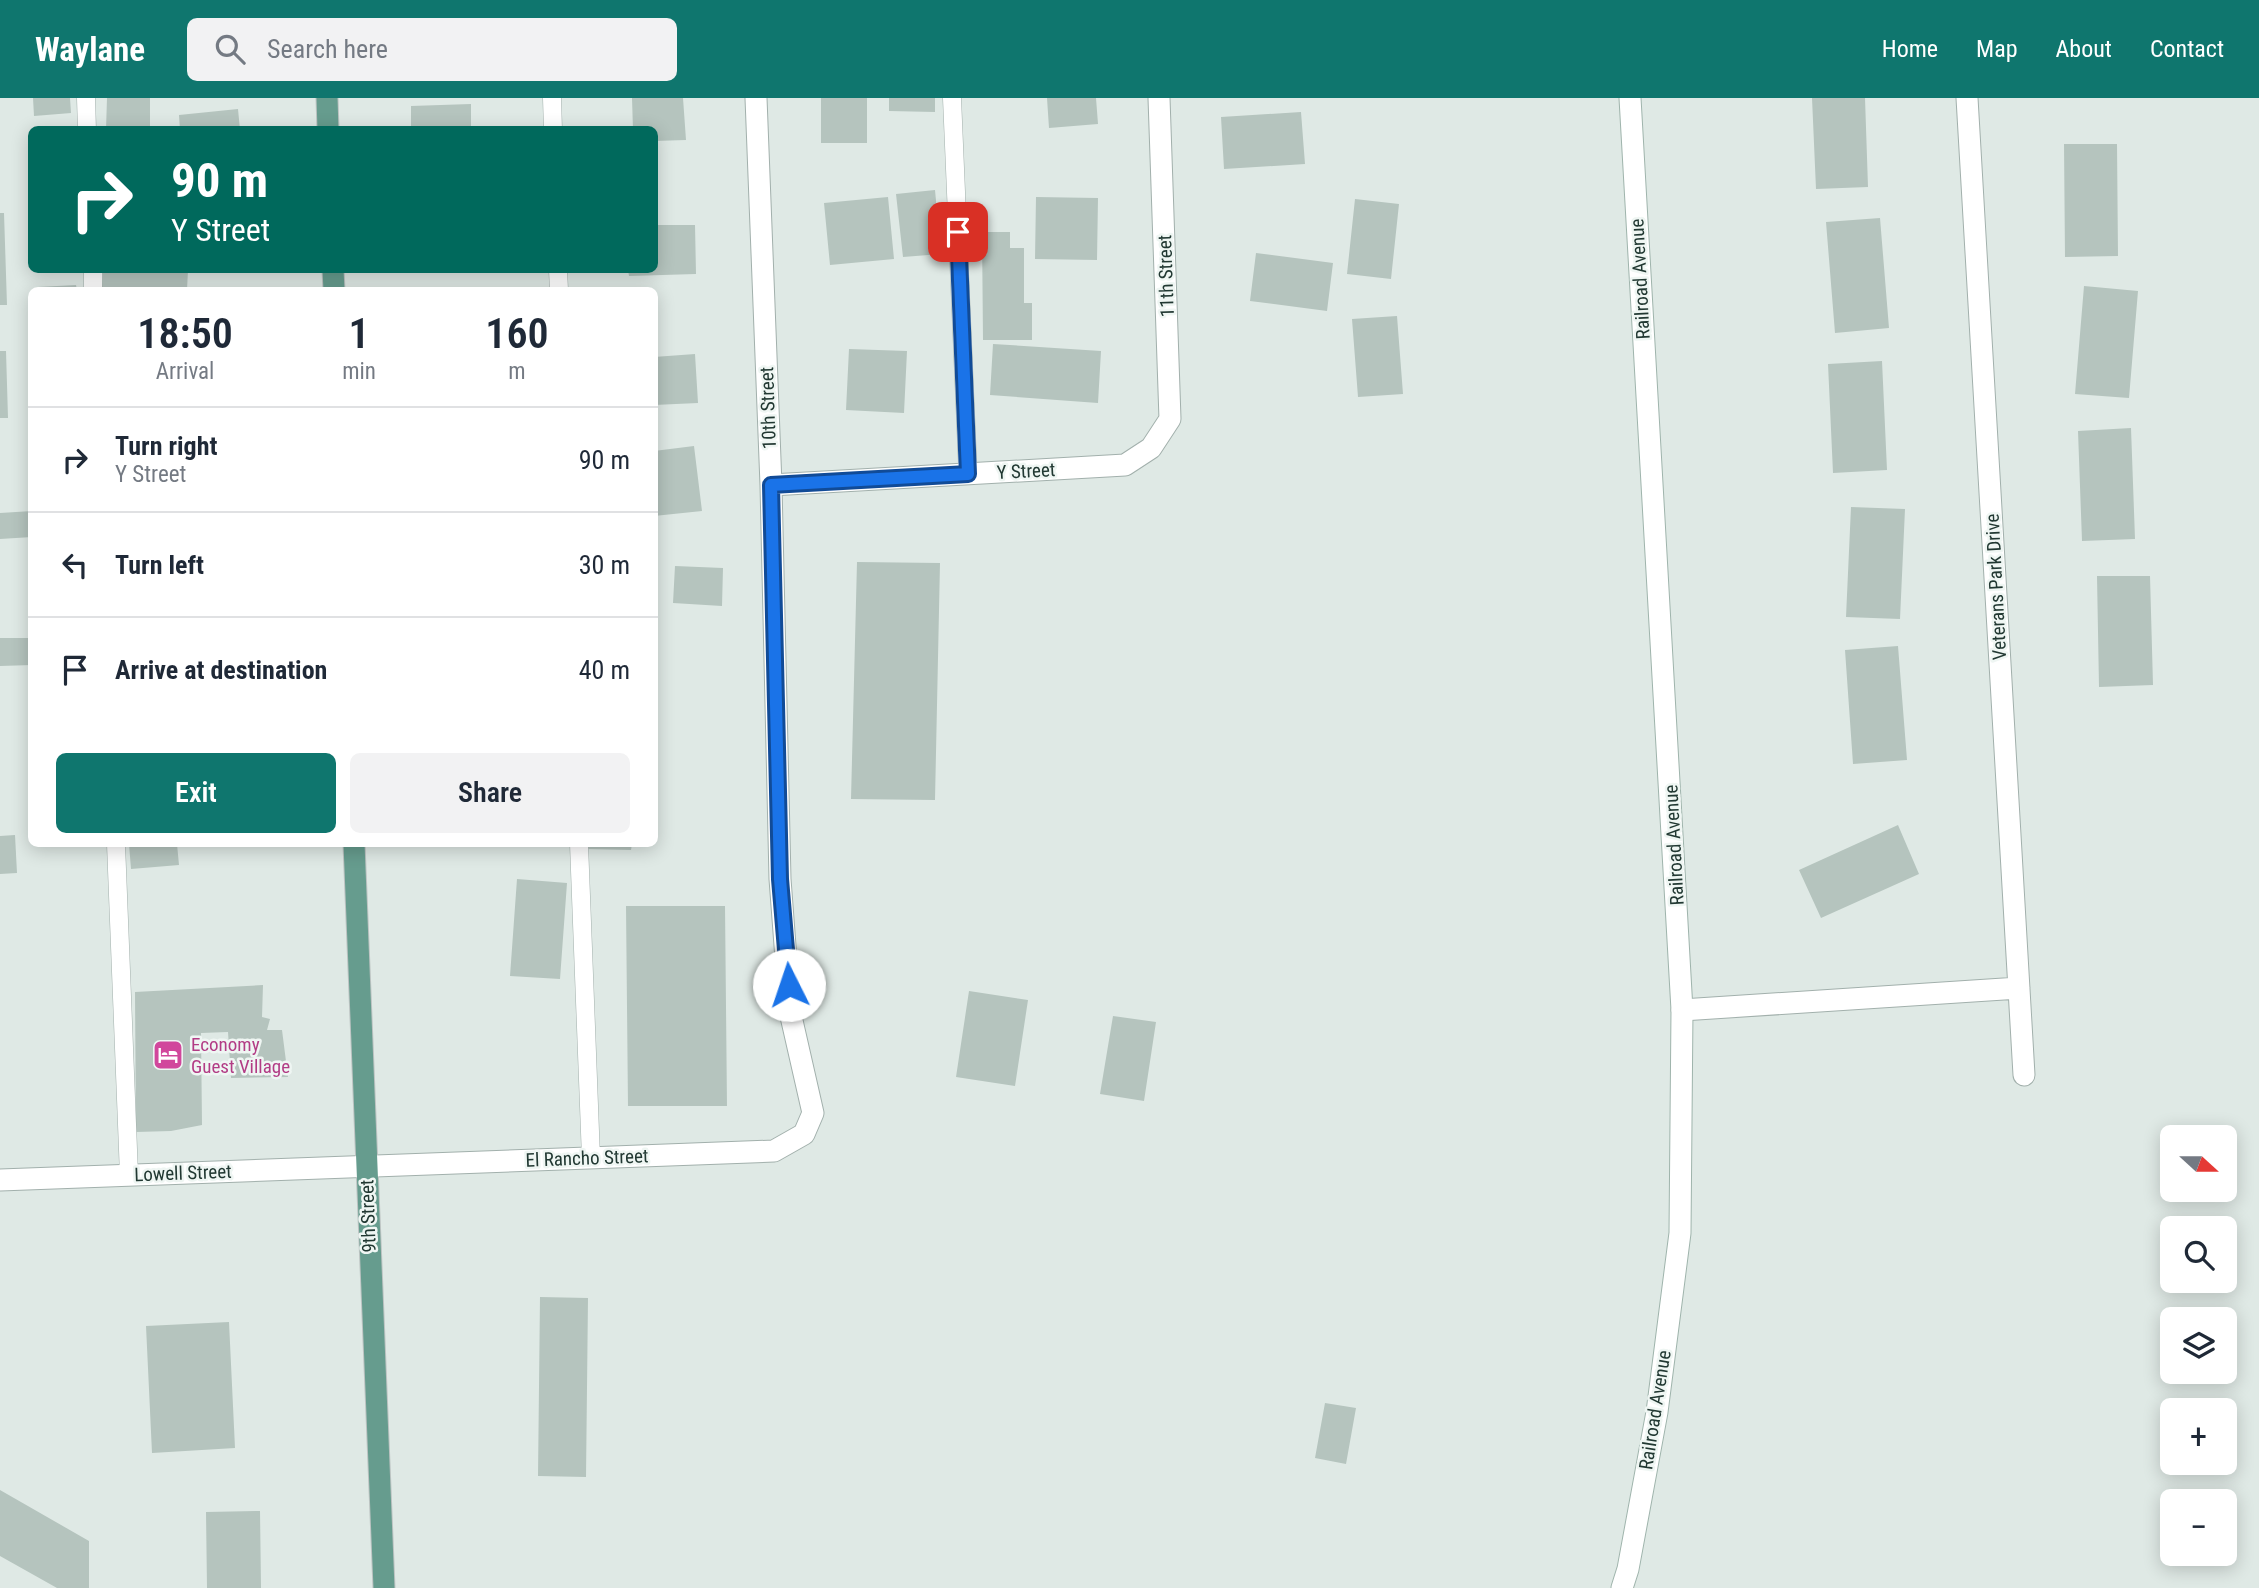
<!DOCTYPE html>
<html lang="en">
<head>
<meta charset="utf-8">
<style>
  body { margin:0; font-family:"Roboto Condensed",sans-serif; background:#f2f2f3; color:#1f2937; height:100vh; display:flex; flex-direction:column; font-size:26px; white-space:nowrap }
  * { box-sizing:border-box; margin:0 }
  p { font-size:23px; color:#747a83 }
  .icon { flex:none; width:38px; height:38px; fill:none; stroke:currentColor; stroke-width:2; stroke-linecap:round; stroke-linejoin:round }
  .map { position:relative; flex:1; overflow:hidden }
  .side { position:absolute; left:28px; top:189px; width:630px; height:560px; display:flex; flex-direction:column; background:#fff; border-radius:10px; box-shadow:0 4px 18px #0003 }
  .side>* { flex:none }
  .guide { position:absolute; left:28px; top:28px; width:630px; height:147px; border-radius:10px; box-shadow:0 4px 18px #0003; background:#00695c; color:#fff; overflow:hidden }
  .needle { width:46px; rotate:111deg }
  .fabs { position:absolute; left:2160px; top:1027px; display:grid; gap:14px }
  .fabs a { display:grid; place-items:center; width:77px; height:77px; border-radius:10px; background:#fff; box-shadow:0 4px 18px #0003; font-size:35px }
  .pin { position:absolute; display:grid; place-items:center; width:60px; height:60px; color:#fff; margin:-30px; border-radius:14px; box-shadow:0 4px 10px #0006 }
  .me { position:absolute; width:77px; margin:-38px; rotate:356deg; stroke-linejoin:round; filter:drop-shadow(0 0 5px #0008) }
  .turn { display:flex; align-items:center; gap:24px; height:147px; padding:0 28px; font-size:32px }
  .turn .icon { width:91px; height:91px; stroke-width:2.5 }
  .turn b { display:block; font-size:49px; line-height:60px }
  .eta { display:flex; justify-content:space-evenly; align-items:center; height:119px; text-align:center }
  .eta b { font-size:42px; font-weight:600; line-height:49px }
  .action { display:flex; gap:14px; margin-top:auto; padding:14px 28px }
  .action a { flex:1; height:80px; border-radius:10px; background:#0f766e; color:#fff; font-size:28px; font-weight:600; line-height:80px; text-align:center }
  .action a+a { background:#f2f2f3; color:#1f2937 }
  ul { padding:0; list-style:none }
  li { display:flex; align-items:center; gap:21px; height:105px; padding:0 28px; border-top:2px solid #e0e1e3 }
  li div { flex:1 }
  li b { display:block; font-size:26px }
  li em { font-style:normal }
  header { display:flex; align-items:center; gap:42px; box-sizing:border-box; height:98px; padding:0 35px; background:#0f766e; color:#fff }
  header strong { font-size:33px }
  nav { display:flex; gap:38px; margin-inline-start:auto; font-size:24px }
  .search { width:490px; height:63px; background:#f2f2f3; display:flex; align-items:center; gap:18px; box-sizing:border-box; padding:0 24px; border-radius:10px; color:#747a83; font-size:26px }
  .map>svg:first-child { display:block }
  .building { fill:#b5c4be }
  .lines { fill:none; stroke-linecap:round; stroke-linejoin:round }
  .lane-casing { stroke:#a2b0ac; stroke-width:19 }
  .street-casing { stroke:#a2b0ac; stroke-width:23 }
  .secondary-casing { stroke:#9fb4ac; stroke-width:23 }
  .primary-casing { stroke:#bcc3c2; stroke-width:23 }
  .lane { stroke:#fff; stroke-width:18 }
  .street { stroke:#fff; stroke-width:21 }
  .secondary { stroke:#fff; stroke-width:21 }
  .primary { stroke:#669c8e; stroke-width:21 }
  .route-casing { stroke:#114b97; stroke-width:18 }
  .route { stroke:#1a73e8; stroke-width:12 }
  .labels { text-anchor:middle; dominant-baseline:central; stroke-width:5; stroke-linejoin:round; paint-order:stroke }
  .street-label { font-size:19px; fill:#213832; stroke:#eff6f3 }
  .hotel-label { font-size:19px; fill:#b23c85; stroke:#eff6f3; text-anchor:start }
</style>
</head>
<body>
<header>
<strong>Waylane</strong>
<div class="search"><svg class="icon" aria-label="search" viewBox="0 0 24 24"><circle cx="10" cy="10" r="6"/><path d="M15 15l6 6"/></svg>Search here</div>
<nav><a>Home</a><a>Map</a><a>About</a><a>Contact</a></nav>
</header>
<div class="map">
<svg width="2259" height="1490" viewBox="0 0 2259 1490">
  <rect width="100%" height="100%" fill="#dfe9e5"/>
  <!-- building -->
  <path class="building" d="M 33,0 L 70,0 L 71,15 L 34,18 Z
    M 107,0 L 150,0 L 150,32 L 106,32 Z
    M 632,0 L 683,0 L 686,42 L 654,43 L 654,32 L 633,32 Z
    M 821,0 L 867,0 L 867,45 L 821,45 Z
    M 889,0 L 935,0 L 935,14 L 889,13 Z
    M 1047,0 L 1096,0 L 1098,26 L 1049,30 Z
    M 1812,0 L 1865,0 L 1868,89 L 1816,91 Z
    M 471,6 L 471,32 L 411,32 L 411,8 Z
    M 238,11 L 240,32 L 180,32 L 179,17 Z
    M 1301,14 L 1305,66 L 1224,71 L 1221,19 Z
    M 2064,46 L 2117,46 L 2118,158 L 2065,159 Z
    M 935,92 L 941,156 L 903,159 L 896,96 Z
    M 888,99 L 894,161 L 830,167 L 824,105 Z
    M 1036,99 L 1098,100 L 1097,162 L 1035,161 Z
    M 1355,101 L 1399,106 L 1391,181 L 1347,176 Z
    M 0,115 L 4,115 L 7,207 L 0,207 Z
    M 1880,120 L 1889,230 L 1835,235 L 1826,124 Z
    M 654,127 L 695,127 L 696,176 L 629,178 L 628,172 L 654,172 Z
    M 982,134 L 1010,134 L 1010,150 L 1024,150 L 1024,205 L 1032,205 L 1032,242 L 983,242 Z
    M 1256,155 L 1333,165 L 1327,213 L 1250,203 Z
    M 103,172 L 188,172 L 187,192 L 102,192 Z
    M 76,187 L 77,192 L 38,192 L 38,189 Z
    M 2084,188 L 2138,193 L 2129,300 L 2075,296 Z
    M 1397,218 L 1403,296 L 1358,299 L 1352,221 Z
    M 993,246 L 1101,253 L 1098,305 L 990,297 Z
    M 849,251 L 907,253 L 904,315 L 846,312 Z
    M 0,253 L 6,253 L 8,320 L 0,320 Z
    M 695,256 L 698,305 L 654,307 L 654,259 Z
    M 1882,263 L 1887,372 L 1833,375 L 1828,266 Z
    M 2131,330 L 2135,441 L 2082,443 L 2078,333 Z
    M 694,348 L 702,413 L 654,418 L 654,353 Z
    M 1851,409 L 1905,411 L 1900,521 L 1846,519 Z
    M 32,413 L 32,439 L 0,441 L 0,415 Z
    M 857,464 L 940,465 L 935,702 L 851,701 Z
    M 675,468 L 723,470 L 722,508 L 673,505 Z
    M 2097,478 L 2150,478 L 2153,587 L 2099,589 Z
    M 0,540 L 32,540 L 32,567 L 0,568 Z
    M 1898,548 L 1907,662 L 1853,666 L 1845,552 Z
    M 1898,727 L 1919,776 L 1821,820 L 1799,772 Z
    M 15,737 L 17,775 L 0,776 L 0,738 Z
    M 129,746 L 177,746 L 179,767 L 131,771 Z
    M 585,746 L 632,746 L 631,752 L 585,751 Z
    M 517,781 L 567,785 L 560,881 L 510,878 Z
    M 626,808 L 725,808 L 727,1008 L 628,1008 Z
    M 263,887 L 262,919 L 270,921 L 267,932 L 282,932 L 288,979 L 231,980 L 228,934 L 201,935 L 202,1027 L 171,1033 L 136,1034 L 135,894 Z
    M 969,893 L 1028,902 L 1015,988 L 956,979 Z
    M 1113,918 L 1156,924 L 1144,1003 L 1100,996 Z
    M 540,1199 L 588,1200 L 586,1379 L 538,1378 Z
    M 229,1224 L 235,1350 L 152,1355 L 146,1228 Z
    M 1325,1305 L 1356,1310 L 1346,1366 L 1315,1360 Z
    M 0,1392 L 89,1443 L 89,1490 L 57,1490 L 0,1458 Z
    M 260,1413 L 261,1490 L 207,1490 L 206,1414 Z"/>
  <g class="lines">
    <!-- lane casing -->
    <g class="lane-casing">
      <path id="lane" d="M 86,0 L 87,32
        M 552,0 L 553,32
        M 952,0 L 968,376
        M 93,172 L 93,192
        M 558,172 L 559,192
        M 116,746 L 129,1077
        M 579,746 L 591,1060"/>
    </g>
    <!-- street casing -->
    <g class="street-casing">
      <path id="street" d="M 1967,0 L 2024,977
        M 771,387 L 1125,367 L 1151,350 L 1170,321 L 1159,0
        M 1682,912 L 2019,890
        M 0,1082 L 774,1053 L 804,1036 L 813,1015 L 790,914 L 780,781 L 771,387 L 756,0"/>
    </g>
    <!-- secondary casing -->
    <g class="secondary-casing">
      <path id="secondary" d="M 1622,1490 L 1628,1471 L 1657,1314 L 1680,1135 L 1682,912 L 1630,0"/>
    </g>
    <!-- primary casing -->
    <g class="primary-casing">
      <path id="primary" d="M 327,0 L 328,32
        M 333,172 L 334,192
        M 354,746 L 384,1490"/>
    </g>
    <!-- lane -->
    <use href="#lane" class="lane"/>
    <!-- street -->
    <use href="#street" class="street"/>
    <!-- secondary -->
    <use href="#secondary" class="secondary"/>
    <!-- primary -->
    <use href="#primary" class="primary"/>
  </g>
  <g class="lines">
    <!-- route casing -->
    <g class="route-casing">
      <path id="route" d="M 789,887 L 780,781 L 771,387 L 968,376 L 958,134"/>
    </g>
    <!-- route -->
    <use href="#route" class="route"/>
  </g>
  <!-- icons -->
  <defs>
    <g id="hotel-square" transform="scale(1.575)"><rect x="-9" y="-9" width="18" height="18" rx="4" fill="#d1479c" stroke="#eff6f3"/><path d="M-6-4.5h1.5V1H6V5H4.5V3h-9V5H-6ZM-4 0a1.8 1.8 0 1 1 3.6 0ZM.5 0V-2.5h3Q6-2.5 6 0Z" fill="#fff"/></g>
  </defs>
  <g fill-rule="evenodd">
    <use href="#hotel-square" x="168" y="957"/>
  </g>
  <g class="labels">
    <!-- street labels -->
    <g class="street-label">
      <text transform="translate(1166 178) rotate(-92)">11th Street</text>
      <text transform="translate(1640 181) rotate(-93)">Railroad Avenue</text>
      <text transform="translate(768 310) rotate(-92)">10th Street</text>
      <text transform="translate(1026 373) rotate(-3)">Y Street</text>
      <text transform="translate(1996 489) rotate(-93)">Veterans Park Drive</text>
      <text transform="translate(1674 747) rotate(-93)">Railroad Avenue</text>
      <text transform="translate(587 1060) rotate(-2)">El Rancho Street</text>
      <text transform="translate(183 1075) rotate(-2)">Lowell Street</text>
      <text transform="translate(368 1118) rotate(-92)">9th Street</text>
      <text transform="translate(1655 1312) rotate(-81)">Railroad Avenue</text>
    </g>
    <!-- hotel labels -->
    <g class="hotel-label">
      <text x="191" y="946">Economy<tspan x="191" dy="22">Guest Village</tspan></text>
    </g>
  </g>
</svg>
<div class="fabs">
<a><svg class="needle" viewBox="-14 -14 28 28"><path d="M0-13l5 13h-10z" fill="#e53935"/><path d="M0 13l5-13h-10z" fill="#747a83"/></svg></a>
<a><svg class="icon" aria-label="search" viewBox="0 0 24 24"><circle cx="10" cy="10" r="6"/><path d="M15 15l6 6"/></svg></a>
<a><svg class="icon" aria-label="layers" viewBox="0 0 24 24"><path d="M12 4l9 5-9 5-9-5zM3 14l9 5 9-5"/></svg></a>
<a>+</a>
<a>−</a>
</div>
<div class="pin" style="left:958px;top:134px;background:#d93025"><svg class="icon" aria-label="arrive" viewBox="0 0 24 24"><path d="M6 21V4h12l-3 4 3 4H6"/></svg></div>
<svg class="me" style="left:789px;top:887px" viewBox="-20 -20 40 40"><circle r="19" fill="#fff"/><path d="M0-13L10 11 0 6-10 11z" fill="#1a73e8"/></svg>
<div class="guide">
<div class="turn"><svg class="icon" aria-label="right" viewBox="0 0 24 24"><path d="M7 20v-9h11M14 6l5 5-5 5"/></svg><div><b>90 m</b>Y Street</div></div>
</div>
<section class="side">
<div class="eta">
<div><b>18:50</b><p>Arrival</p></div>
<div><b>1</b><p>min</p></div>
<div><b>160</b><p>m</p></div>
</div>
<ul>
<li><svg class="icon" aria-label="right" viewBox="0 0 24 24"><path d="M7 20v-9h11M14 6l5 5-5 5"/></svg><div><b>Turn right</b><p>Y Street</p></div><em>90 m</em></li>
<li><svg class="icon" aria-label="left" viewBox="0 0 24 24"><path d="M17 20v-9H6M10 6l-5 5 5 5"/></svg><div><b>Turn left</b></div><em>30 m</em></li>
<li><svg class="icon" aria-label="arrive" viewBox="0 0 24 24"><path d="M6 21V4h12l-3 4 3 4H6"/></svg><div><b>Arrive at destination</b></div><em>40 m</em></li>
</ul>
<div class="action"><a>Exit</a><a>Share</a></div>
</section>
</div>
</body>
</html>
